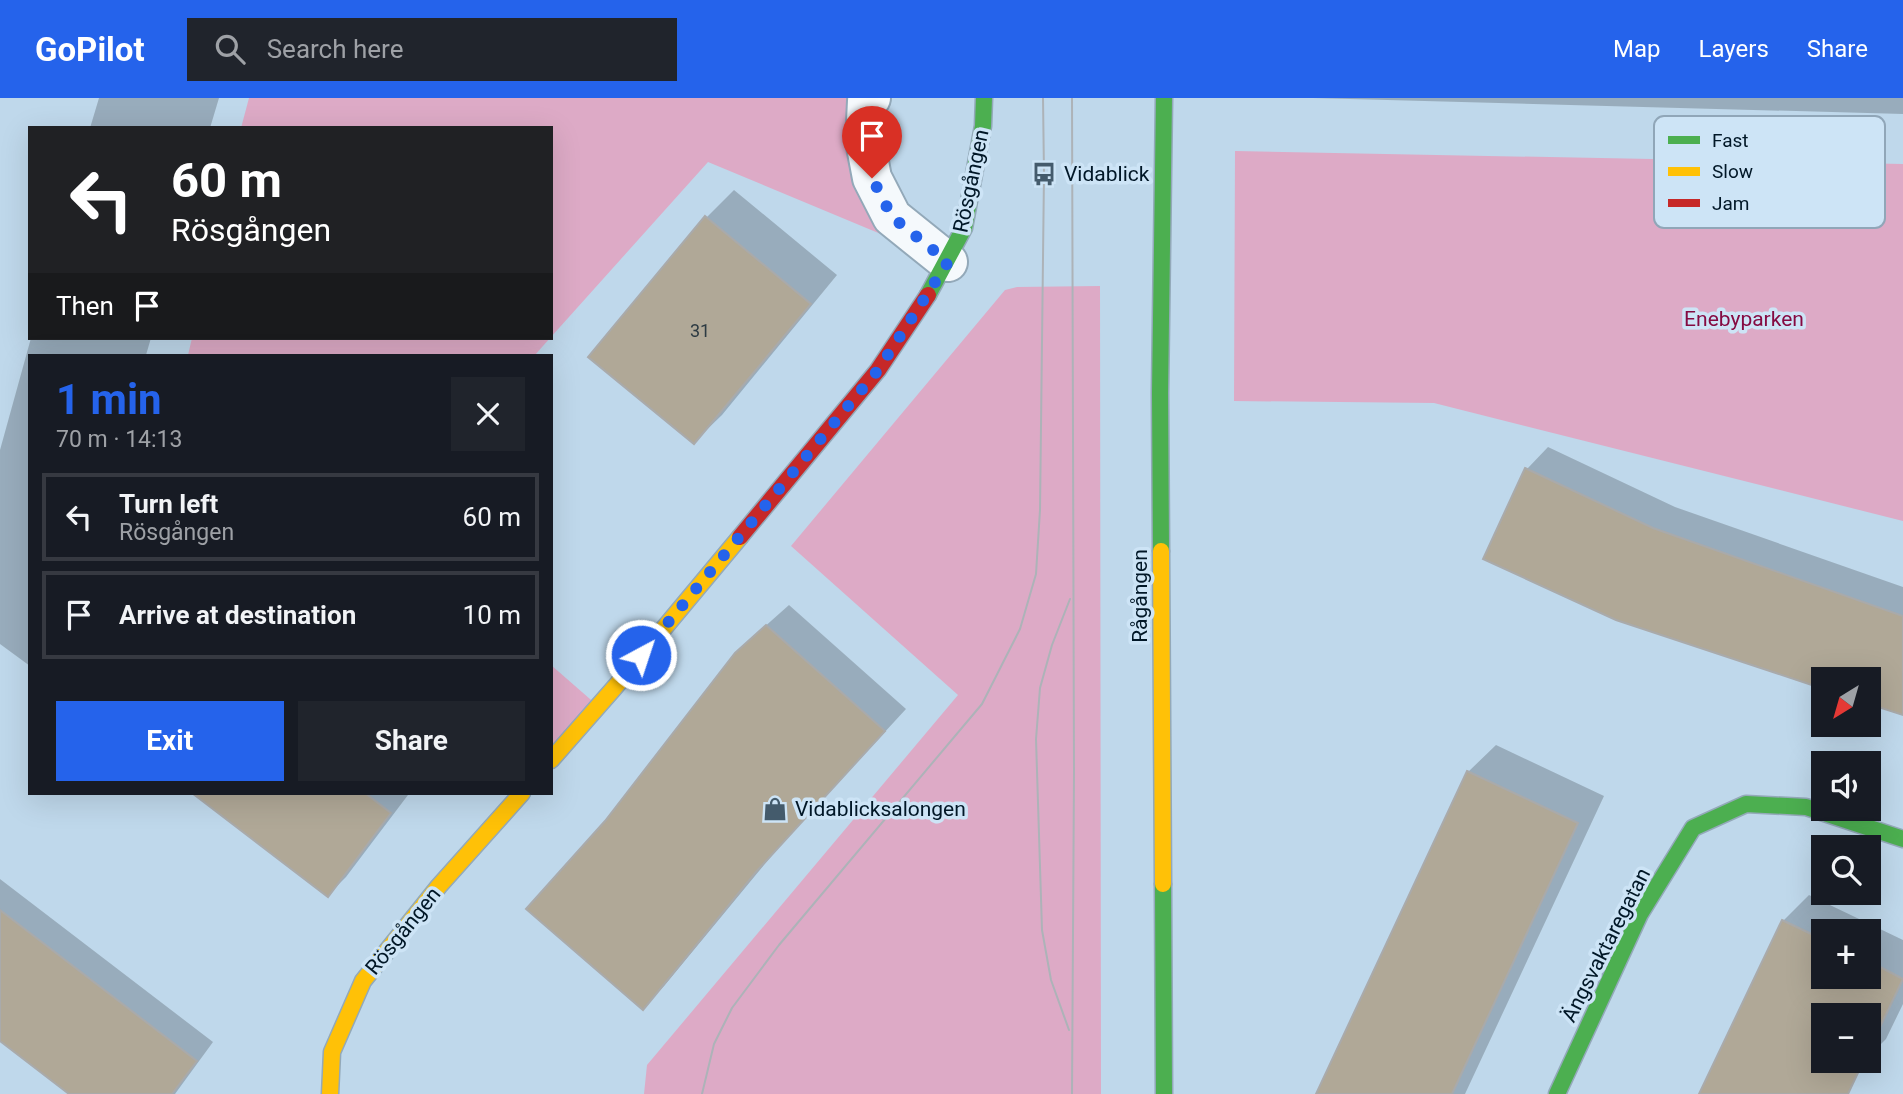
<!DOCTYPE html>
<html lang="en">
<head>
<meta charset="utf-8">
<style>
  body { margin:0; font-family:Roboto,sans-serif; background:#20242c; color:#f1f3f6; height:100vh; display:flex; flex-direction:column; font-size:26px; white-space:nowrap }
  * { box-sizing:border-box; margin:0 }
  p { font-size:23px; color:#9ea1a6 }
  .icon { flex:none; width:38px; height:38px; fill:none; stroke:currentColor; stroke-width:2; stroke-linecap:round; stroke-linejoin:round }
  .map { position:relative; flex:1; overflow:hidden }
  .panel { position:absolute; left:28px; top:256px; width:525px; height:441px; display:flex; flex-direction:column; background:#171b24; border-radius:0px; box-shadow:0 7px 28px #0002 }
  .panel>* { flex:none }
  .top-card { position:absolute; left:28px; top:28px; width:525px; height:214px; border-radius:0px; box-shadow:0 7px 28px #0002; background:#202124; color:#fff; overflow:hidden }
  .needle { width:46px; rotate:217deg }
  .controls { position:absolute; left:1811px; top:569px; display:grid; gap:14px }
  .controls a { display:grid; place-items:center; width:70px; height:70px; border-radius:0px; background:#171b24; box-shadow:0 7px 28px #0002; font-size:35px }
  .pin { position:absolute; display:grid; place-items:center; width:60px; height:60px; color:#fff; margin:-72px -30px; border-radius:50% 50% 50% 0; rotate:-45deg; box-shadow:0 0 7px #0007 }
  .pin .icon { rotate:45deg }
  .me { position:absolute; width:77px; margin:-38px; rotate:40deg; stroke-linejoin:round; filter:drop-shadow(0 0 5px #0008) }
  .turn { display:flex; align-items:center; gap:24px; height:147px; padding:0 28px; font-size:32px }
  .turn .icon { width:91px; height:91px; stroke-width:2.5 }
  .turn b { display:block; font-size:49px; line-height:60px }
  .then { display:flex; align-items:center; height:66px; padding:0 28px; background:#0003; gap:14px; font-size:26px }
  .round { display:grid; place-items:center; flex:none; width:74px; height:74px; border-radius:0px; background:#20242c }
  .headline { display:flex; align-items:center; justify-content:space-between; height:119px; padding:0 28px }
  h1 { font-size:42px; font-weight:700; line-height:52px; color:#2563eb }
  .primary-button { display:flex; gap:14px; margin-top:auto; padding:14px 28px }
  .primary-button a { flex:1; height:80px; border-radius:0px; background:#2563eb; color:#fff; font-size:28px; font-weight:700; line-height:80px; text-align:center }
  .primary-button a+a { background:#20242c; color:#f1f3f6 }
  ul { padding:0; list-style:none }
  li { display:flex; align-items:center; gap:21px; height:88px; margin:0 14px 10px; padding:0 14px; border:4px solid #363941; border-radius:0px }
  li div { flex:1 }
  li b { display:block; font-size:26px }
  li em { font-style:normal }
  header { display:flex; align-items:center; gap:42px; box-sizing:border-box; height:98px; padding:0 35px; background:#2563eb; color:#fff }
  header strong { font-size:33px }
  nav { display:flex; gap:38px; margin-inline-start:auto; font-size:24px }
  .search { width:490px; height:63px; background:#20242c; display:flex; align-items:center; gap:18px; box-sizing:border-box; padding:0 24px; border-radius:0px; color:#9ea1a6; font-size:26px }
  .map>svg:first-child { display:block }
  .green { fill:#ddaac6 }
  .shadow { fill:#0003; fill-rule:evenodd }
  .building { fill:#b0a897; stroke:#a9aaab; stroke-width:2 }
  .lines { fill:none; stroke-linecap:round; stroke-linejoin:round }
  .street-casing { stroke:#93a9b9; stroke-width:42 }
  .fast-casing { stroke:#93a9b9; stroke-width:19 }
  .slow-casing { stroke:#93a9b9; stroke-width:19 }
  .jam-casing { stroke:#93a9b9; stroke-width:19 }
  .street { stroke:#f5f9fc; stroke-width:38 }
  .fast { stroke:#4caf50; stroke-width:16 }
  .slow { stroke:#ffc107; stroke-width:16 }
  .jam { stroke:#c62828; stroke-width:16 }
  .tram { stroke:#adb3b8; stroke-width:2 }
  .route { stroke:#2563eb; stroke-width:12; stroke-dasharray:0 21.6 }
  .labels { text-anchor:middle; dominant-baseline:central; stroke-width:7; stroke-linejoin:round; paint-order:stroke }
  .number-label { font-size:18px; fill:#2d3b43 }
  .poi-label { font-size:21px; fill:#011727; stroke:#cde4f6; text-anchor:start }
  .street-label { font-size:21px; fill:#011727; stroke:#cde4f6 }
  .park-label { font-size:21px; fill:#850a42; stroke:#cde4f6 }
  .key { fill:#cde4f6; stroke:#90a6b8; stroke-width:2 }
  .key-label { font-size:19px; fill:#011727 }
</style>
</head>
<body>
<header>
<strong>GoPilot</strong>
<div class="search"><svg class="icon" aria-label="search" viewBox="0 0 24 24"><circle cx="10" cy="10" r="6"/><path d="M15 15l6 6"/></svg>Search here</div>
<nav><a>Map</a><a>Layers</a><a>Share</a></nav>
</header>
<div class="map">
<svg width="1903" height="996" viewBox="0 0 1903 996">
  <rect width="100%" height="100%" fill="#bfd8eb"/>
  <!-- green -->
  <path class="green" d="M 249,0 L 863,0 L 872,80 L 948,164 L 708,64 L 551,239 L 551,30 L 241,30 Z
    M 1235,53 L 1903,66 L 1903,423 L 1434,305 L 1234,303 Z
    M 1100,188 L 1101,996 L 644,996 L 647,967 L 958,597 L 791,448 L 1005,192 L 1017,189 Z
    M 192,240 L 550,240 L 535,257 L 188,257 Z
    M 551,567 L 598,608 L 551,662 Z"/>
  <!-- shadow -->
  <path class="shadow" d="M 99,0 L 219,0 L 210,30 L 90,30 Z
    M 1313,0 L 1903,0 L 1903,16 Z
    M 734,92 L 837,177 L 722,317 L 694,344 L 706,120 Z
    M 31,240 L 151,240 L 146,257 L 30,257 L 30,568 L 0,546 L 0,352 Z
    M 1548,349 L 1675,409 L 1903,489 L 1903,615 L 1869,604 L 1869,581 L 1485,460 L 1527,371 Z
    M 789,507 L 906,611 L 778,750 L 664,888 L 642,910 L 606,724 L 754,538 Z
    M 1496,647 L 1604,698 L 1465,996 L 1318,996 L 1468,674 Z
    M 195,695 L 406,695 L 408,697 L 346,779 L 328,797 Z
    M 0,781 L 213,944 L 175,996 L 72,996 L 0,941 Z
    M 1809,797 L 1903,842 L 1903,906 L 1886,941 L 1869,958 L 1869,917 L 1824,917 L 1823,996 L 1701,996 L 1783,823 ZM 1824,833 L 1869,833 L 1869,878 L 1824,878 Z"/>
  <!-- building -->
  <path class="building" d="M 705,118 L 811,206 L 694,346 L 588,259 Z
    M 1525,370 L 1653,430 L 1903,518 L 1903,617 L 1869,606 L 1869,581 L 1824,581 L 1824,591 L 1616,522 L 1483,461 Z
    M 766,527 L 885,633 L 756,774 L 643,912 L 526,811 L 605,723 L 735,555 Z
    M 1467,673 L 1578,725 L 1452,996 L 1316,996 Z
    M 192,695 L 365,695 L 391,715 L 328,799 Z
    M 0,812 L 197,963 L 172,996 L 69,996 L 0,943 Z
    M 1782,822 L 1824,842 L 1824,878 L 1869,878 L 1869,863 L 1903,881 L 1869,952 L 1869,917 L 1824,917 L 1824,962 L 1864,962 L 1848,996 L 1699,996 Z"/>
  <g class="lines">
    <!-- street casing -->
    <g class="street-casing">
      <path id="street" d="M 871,0 L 867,3 L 865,43 L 872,80 L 892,119 L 948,164"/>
    </g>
    <!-- fast casing -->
    <g class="fast-casing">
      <path id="fast" d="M 928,197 L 964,130 L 983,28 L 984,0
        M 1161,453 L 1160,295 L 1164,0
        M 1163,786 L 1164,996
        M 1557,996 L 1640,816 L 1693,730 L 1746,706 L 1806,709 L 1903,741"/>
    </g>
    <!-- slow casing -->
    <g class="slow-casing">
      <path id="slow" d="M 1161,453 L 1163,786
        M 551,662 L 615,589 L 740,439
        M 330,996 L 332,954 L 363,883 L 439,788 L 522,695"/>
    </g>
    <!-- jam casing -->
    <g class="jam-casing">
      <path id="jam" d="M 740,439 L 878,272 L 928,197"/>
    </g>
    <!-- street -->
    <use href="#street" class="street"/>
    <!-- fast -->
    <use href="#fast" class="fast"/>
    <!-- slow -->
    <use href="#slow" class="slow"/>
    <!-- jam -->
    <use href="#jam" class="jam"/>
    <!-- tram -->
    <path class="tram" d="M 1072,0 L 1074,674 L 1072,996
      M 1069,932 L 1051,882 L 1042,832 L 1036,641 L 1040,590 L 1052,547 L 1070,501
      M 702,996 L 714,946 L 732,910 L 779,847 L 982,606 L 1020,531 L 1036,476 L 1040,412 L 1044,76 L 1043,0"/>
  </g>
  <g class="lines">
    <!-- route -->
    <path class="route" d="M 641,557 L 878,272 L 948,164 L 892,119 L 872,80"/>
  </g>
  <!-- icons -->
  <defs>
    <g id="bus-bare" transform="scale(1.89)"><path d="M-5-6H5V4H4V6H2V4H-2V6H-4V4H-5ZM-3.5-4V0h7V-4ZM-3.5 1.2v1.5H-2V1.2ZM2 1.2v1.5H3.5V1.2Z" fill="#445b6c" stroke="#cde4f6" stroke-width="2.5" paint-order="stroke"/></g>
    <g id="shop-bare" transform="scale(1.89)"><path d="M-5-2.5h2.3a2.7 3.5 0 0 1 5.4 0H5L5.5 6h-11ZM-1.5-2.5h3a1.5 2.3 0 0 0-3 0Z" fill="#445b6c" stroke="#cde4f6" stroke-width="2.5" paint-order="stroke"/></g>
  </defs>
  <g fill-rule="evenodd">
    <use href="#bus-bare" x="1044" y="76"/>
    <use href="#shop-bare" x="775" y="711"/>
  </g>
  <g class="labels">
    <!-- number labels -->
    <g class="number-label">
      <text x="700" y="232">31</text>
    </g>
    <!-- poi labels -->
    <g class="poi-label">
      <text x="1064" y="76">Vidablick</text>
      <text x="795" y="711">Vidablicksalongen</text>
    </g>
    <!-- street labels -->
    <g class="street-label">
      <text transform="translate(971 83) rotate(-78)">Rösgången</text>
      <text transform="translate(1140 498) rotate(-90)">Rågången</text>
      <text transform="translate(403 833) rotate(-51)">Rösgången</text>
      <text transform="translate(1606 847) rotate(-63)">Ängsvaktaregatan</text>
    </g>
    <!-- park labels -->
    <g class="park-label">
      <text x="1744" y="221">Enebyparken</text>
    </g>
  </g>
  <!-- legend -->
  <rect x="1654" y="18" width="231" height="112" rx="10" class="key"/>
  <rect x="1668" y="38" width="32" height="8" fill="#4caf50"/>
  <rect x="1668" y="69" width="32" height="9" fill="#ffc107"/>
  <rect x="1668" y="101" width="32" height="8" fill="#c62828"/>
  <g class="key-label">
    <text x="1712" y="49">Fast</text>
    <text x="1712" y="80">Slow</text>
    <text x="1712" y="112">Jam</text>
  </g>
</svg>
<div class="controls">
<a><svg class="needle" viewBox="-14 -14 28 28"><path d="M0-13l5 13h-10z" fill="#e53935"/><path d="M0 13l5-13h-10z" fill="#9ea1a6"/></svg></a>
<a><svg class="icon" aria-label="sound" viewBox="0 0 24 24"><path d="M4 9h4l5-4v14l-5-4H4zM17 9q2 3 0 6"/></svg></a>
<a><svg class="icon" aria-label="search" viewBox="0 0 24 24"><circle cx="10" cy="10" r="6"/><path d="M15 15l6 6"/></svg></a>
<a>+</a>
<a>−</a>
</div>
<div class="pin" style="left:872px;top:80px;background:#d93025"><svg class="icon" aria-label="arrive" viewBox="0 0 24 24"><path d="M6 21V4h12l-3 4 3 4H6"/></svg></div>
<svg class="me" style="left:641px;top:557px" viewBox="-20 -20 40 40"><circle r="17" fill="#2563eb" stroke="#fff" stroke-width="3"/><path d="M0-11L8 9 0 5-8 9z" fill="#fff"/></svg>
<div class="top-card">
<div class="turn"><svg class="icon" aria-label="left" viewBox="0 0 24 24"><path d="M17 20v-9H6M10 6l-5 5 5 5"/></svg><div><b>60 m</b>Rösgången</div></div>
<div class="then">Then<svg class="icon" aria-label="arrive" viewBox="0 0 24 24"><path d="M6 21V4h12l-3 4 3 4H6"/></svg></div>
</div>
<section class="panel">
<div class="headline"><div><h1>1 min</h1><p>70 m · 14:13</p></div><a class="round"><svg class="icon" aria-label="close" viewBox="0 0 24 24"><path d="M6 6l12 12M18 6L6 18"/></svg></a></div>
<ul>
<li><svg class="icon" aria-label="left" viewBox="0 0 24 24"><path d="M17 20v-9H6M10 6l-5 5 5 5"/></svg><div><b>Turn left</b><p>Rösgången</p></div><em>60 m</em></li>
<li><svg class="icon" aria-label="arrive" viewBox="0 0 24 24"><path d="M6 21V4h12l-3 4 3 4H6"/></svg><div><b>Arrive at destination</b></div><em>10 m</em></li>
</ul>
<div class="primary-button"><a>Exit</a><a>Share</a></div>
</section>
</div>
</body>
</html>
